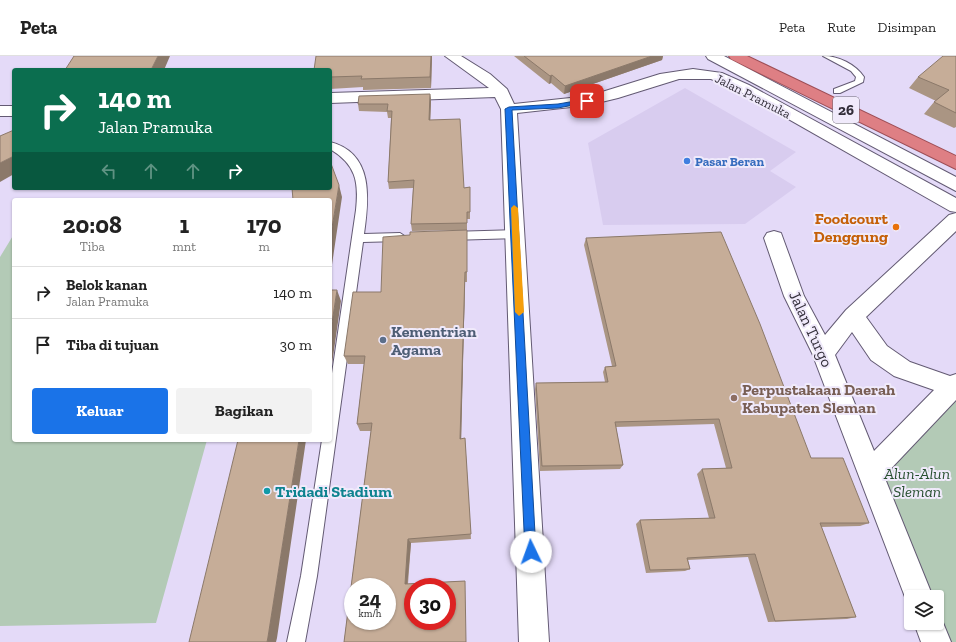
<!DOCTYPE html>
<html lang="id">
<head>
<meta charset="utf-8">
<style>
  body { margin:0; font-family:"Zilla Slab",serif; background:#f2f2f2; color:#222; height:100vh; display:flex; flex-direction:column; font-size:15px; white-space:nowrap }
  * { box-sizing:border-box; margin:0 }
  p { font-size:13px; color:#767676 }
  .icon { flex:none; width:22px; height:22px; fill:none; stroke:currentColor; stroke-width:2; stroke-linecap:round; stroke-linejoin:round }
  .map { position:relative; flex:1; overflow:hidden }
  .sheet { position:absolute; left:12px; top:142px; width:320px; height:244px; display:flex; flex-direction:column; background:#fff; border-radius:4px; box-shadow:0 1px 3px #0004 }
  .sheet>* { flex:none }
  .banner { position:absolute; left:12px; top:12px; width:320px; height:122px; border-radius:4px; box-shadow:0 1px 3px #0004; background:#0b6e4f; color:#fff; overflow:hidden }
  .buttons { position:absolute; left:904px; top:534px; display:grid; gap:8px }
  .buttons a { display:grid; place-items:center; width:40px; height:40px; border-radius:4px; background:#fff; box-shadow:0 1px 3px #0004; font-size:20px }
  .speed { position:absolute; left:344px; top:522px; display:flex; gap:8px; font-size:20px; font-weight:700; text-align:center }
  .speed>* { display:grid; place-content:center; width:52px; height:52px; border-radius:50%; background:#fff; box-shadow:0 1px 3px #0004; line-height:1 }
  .speed small { font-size:10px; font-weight:400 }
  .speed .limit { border:6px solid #d22; background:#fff; color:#111 }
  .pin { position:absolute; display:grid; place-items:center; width:34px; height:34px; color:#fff; margin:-17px; border-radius:8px; box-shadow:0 2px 6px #0006 }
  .me { position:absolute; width:44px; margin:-22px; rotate:357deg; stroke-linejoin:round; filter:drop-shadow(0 0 3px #0008) }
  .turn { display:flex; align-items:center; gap:14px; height:84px; padding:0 20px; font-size:18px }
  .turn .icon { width:52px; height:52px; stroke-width:2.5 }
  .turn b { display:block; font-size:28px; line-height:34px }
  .lanes { display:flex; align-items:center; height:38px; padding:0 20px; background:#0003; justify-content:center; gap:20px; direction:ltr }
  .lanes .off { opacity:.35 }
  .eta { display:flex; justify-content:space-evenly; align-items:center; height:68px; text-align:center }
  .eta b { font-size:24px; font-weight:700; line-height:28px }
  .cta { display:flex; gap:8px; margin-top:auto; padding:8px 20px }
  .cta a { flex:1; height:46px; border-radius:4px; background:#1a73e8; color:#fff; font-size:16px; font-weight:700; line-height:46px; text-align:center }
  .cta a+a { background:#f2f2f2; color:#222 }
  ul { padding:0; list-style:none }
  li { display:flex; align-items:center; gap:12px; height:52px; padding:0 20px; border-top:1px solid #e0e0e0 }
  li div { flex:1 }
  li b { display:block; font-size:15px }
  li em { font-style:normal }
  header { display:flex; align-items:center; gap:24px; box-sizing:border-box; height:56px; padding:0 20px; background:#fff; border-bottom:1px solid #e0e0e0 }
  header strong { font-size:19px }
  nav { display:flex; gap:22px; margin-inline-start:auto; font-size:14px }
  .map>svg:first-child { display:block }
  .built { fill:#d8ccef }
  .green { fill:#b3cab6 }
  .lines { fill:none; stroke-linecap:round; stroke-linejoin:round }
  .service-casing { stroke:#635a73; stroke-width:2 }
  .minor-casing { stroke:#635a73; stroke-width:2 }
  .trunk-casing { stroke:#9d4e56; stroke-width:2 }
  .service { fill:#fff; fill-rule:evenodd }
  .minor { fill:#fff; fill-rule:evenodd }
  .trunk { fill:#de7f84; fill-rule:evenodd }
  .wall { fill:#aa9583 }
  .shaded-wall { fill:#8b796a }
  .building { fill:#c6ad98; stroke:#8b796a; fill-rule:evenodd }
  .route { fill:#1a73e8; stroke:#114b97 }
  .slow { fill:#f59e0b }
  .shop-dot { fill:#3f7fe0; stroke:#f0eafb; stroke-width:1.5 }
  .food-dot { fill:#e8710a; stroke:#f0eafb; stroke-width:1.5 }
  .service-dot { fill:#5c6f8a; stroke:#f0eafb; stroke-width:1.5 }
  .education-dot { fill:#8d6e63; stroke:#f0eafb; stroke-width:1.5 }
  .culture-dot { fill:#0f9aa8; stroke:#f0eafb; stroke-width:1.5 }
  .labels { text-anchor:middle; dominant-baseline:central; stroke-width:4; stroke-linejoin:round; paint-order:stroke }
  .far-street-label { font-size:13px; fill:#322e39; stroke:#f0eafb }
  .far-shop-label { font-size:13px; font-weight:bold; fill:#366cbe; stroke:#f0eafb; text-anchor:start }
  .shield { fill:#f0eafb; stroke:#6b6673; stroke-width:1 }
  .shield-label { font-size:15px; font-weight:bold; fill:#322e39 }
  .food-label { font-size:16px; font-weight:bold; fill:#c56008; stroke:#f0eafb; text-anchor:end }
  .street-label { font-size:16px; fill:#322e39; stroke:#f0eafb }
  .service-label { font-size:16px; font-weight:bold; fill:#4e5e75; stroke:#f0eafb; text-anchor:start }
  .education-label { font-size:16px; font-weight:bold; fill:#785e54; stroke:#f0eafb; text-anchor:start }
  .park-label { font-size:16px; font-style:italic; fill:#274f2f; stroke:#f0eafb }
  .culture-label { font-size:16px; font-weight:bold; fill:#0d838f; stroke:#f0eafb; text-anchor:start }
</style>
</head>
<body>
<header>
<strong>Peta</strong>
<nav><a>Peta</a><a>Rute</a><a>Disimpan</a></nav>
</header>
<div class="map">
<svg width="956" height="586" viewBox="0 0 956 586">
  <rect width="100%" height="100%" fill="#e4daf8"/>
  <!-- built -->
  <path class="built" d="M 685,32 L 796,96 L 770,115 L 796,131 L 745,168 L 603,169 L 588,87 Z"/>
  <!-- green -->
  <path class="green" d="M 14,178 L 14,384 L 207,384 L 156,567 L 0,570 L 0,201 Z
    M 956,332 L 956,586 L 936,586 L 937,541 L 920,541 L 870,416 Z"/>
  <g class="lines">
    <!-- service casing -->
    <g class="service-casing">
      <path id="service" d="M 823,0 C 839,0 855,8 864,21 L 863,26 L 840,37 L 834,37 L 834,33 L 855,25 L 856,21 L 851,15 Z
        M 330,86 C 374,97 369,143 364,178 L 400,177 L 406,181 L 400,185 L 363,186 L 317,520 L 305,586 L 287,586 L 301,520 L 322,384 L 330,384 L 330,331 L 356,154 C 359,125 356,109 330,93 Z
        M 516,174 L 522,178 L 516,182 L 450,184 L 444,180 L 450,176 Z"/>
    </g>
    <!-- minor casing -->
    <g class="minor-casing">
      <path id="minor" d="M 445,0 L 461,0 L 490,18 L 507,33 L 514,48 L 589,40 L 660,18 L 693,13 L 722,17 L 749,29 L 956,142 L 956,156 L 950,155 L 739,35 L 711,23 L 679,23 L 618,42 L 589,49 L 517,57 L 549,586 L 519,586 L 501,53 L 495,41 L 330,47 L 330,37 L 489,32 Z
        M 706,0 L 724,0 L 956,121 L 956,135 L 708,3 Z
        M 0,50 L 14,50 L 14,60 L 0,60 Z
        M 956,157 L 956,175 L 866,261 L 887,290 L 910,306 L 950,320 L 956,318 L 956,344 L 884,420 L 933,541 L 911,541 L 911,552 L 905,541 L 812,297 L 784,240 L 764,182 L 767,177 L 774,175 L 781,177 L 804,240 L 825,279 L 846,254 L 949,159 ZM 852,276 L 871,304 L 894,320 L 934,334 L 874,395 L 835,299 Z
        M 937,556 L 939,557 L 951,586 L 921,586 L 914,567 L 937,567 Z"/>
    </g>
    <!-- trunk casing -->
    <g class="trunk-casing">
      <path id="trunk" d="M 729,0 L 747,0 L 956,100 L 956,113 L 731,3 Z"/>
    </g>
    <!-- service -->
    <use href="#service" class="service"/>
    <!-- minor -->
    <use href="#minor" class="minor"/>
    <!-- trunk -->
    <use href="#trunk" class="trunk"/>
  </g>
  <!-- wall -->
  <path class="wall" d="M 316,0 L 432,0 L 431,32 L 363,34 L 363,31 L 330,33 L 330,14 Z
    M 514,0 L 663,0 L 662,4 L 564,38 L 551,27 L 549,28 Z
    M 956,0 L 956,71 L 954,72 L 924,58 L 934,46 L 936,45 L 909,32 L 918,21 Z
    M 430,38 L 431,45 L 430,64 L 464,132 L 470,131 L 470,163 L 467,163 L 467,174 L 412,175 L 411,168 L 413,132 L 389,133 L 388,126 L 391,62 L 388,62 L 387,56 L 359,55 L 358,48 Z
    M 467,174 L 467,226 L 465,226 L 461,383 L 465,382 L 471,483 L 411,487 L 408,528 L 465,525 L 465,528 L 344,586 L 371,375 L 360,375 L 357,368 L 364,308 L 348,308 L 344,300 L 381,236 L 410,179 Z
    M 586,182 L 811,402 L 869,467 L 860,470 L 821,471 L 856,561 L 847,563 L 768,566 L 748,501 L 688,504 L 690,513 L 685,515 L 646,517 L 636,468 L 640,464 L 709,462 L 697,418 L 702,413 L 726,412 L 714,368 L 616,371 L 623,409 L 620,413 L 540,415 L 535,333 L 536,327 L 605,326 L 603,316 L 605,311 L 612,310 L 584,189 Z"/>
  <!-- shaded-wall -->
  <path class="shaded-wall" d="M 158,0 L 170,0 L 164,14 L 151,14 Z
    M 431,0 L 432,0 L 431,32 L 430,21 Z
    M 652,0 L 663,0 L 662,4 L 564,38 L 565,30 Z
    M 552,19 L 551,27 L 549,28 L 550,20 Z
    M 430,38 L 431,45 L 430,72 L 429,64 Z
    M 14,100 L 14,118 L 0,126 L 0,107 Z
    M 339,129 L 342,141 L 330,222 L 330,184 Z
    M 465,216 L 465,226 L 461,390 L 460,383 Z
    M 337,234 L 341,245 L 332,308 L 330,305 L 330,280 Z
    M 299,384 L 306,384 L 277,582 L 276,586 L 267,586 Z
    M 408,483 L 411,487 L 407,531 L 405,528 Z"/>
  <!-- building -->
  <path class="building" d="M 74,0 L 158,0 L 151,14 L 65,14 Z
    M 316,0 L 431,0 L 430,21 L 361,23 L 362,20 L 330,21 L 330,14 L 314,14 Z
    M 524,0 L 652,0 L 565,30 L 552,19 L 550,20 Z
    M 943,0 L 956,0 L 956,57 L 934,46 L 949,34 L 918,21 Z
    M 430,38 L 429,64 L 460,63 L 464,132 L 470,131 L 470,156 L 467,156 L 467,167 L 411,168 L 414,124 L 388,126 L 392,55 L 387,55 L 388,48 L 358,48 L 359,40 Z
    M 14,74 L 14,100 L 0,107 L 0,80 Z
    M 330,105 L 339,129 L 330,184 L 330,144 L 293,144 L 292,132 L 330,132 Z
    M 467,174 L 467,216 L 465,216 L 460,383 L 465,382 L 471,478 L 408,483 L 405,528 L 465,525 L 466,586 L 344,586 L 372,367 L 357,368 L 365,300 L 344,300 L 353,236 L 381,236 L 383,181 L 410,179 L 410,176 ZM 353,531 L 387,531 L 387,565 L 353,565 ZM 413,531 L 447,531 L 447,565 L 413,565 Z
    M 721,176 L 760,268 L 811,402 L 843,402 L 869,467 L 820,467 L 856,561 L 775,565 L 755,498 L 687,502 L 690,513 L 650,514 L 640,464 L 715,462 L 702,413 L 732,412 L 719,363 L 615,366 L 623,409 L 542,410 L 536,327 L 608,326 L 605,311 L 616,310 L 586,182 Z
    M 330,234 L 337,234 L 330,280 Z
    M 238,384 L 299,384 L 268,581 L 267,586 L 189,586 Z"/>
  <!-- route -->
  <path class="route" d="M 587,43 L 589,43 L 589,46 L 558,52 L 512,54 L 536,496 L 535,500 L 531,502 L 527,500 L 525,496 L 505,53 L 509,51 L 558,48 Z"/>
  <!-- slow -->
  <path class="slow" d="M 514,149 L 518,152 L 524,256 L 519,260 L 515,256 L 511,152 Z"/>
  <!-- markers -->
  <circle class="shop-dot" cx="687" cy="105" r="4"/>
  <circle class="food-dot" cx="896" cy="171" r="4"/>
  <circle class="service-dot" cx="383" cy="284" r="4"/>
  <circle class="education-dot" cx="734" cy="342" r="4"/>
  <circle class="culture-dot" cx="267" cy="435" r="4"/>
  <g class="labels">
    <!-- far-street labels -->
    <g class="far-street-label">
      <text transform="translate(753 40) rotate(27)">Jalan Pramuka</text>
    </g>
    <!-- far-shop labels -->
    <g class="far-shop-label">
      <text x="695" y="105">Pasar Beran</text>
    </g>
    <!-- shield labels -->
    <rect class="shield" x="833" y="41" width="26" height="26" rx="3"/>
    <g class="shield-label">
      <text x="846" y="54">26</text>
    </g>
    <!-- food labels -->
    <g class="food-label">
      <text x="888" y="162">Foodcourt<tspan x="888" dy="18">Denggung</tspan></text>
    </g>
    <!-- street labels -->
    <g class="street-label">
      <text transform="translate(811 273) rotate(65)">Jalan Turgo</text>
    </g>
    <!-- service labels -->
    <g class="service-label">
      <text x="391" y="275">Kementrian<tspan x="391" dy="18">Agama</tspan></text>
    </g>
    <!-- education labels -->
    <g class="education-label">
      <text x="742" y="333">Perpustakaan Daerah<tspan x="742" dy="18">Kabupaten Sleman</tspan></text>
    </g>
    <!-- park labels -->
    <g class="park-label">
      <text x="917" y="417">Alun-Alun<tspan x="917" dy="18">Sleman</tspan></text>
    </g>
    <!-- culture labels -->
    <g class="culture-label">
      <text x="275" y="435">Tridadi Stadium</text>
    </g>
  </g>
</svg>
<div class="buttons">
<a><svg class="icon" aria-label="layers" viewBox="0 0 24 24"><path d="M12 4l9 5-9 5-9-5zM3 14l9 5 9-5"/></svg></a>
</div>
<div class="speed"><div>24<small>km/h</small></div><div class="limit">30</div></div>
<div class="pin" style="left:587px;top:45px;background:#d93025"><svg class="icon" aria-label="arrive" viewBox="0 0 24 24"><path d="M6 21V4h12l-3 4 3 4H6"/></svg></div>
<svg class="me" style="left:531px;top:496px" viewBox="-20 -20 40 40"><circle r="19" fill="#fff"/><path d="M0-13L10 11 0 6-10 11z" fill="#1a73e8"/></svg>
<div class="banner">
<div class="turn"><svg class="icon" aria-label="right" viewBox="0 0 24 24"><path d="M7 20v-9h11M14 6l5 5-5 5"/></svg><div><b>140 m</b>Jalan Pramuka</div></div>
<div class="lanes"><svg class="icon off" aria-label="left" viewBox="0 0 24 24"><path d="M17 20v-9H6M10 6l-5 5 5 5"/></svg><svg class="icon off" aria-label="ahead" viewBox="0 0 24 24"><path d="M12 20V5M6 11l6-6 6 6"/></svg><svg class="icon off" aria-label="ahead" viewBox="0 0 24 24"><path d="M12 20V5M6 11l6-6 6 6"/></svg><svg class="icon" aria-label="right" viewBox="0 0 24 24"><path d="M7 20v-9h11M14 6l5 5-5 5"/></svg></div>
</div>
<section class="sheet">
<div class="eta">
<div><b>20:08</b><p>Tiba</p></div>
<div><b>1</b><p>mnt</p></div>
<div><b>170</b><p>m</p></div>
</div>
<ul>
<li><svg class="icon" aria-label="right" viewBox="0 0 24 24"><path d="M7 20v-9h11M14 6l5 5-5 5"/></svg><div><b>Belok kanan</b><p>Jalan Pramuka</p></div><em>140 m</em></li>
<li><svg class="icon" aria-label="arrive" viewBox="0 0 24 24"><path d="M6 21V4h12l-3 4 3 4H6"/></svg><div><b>Tiba di tujuan</b></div><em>30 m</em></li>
</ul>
<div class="cta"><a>Keluar</a><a>Bagikan</a></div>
</section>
</div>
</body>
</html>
